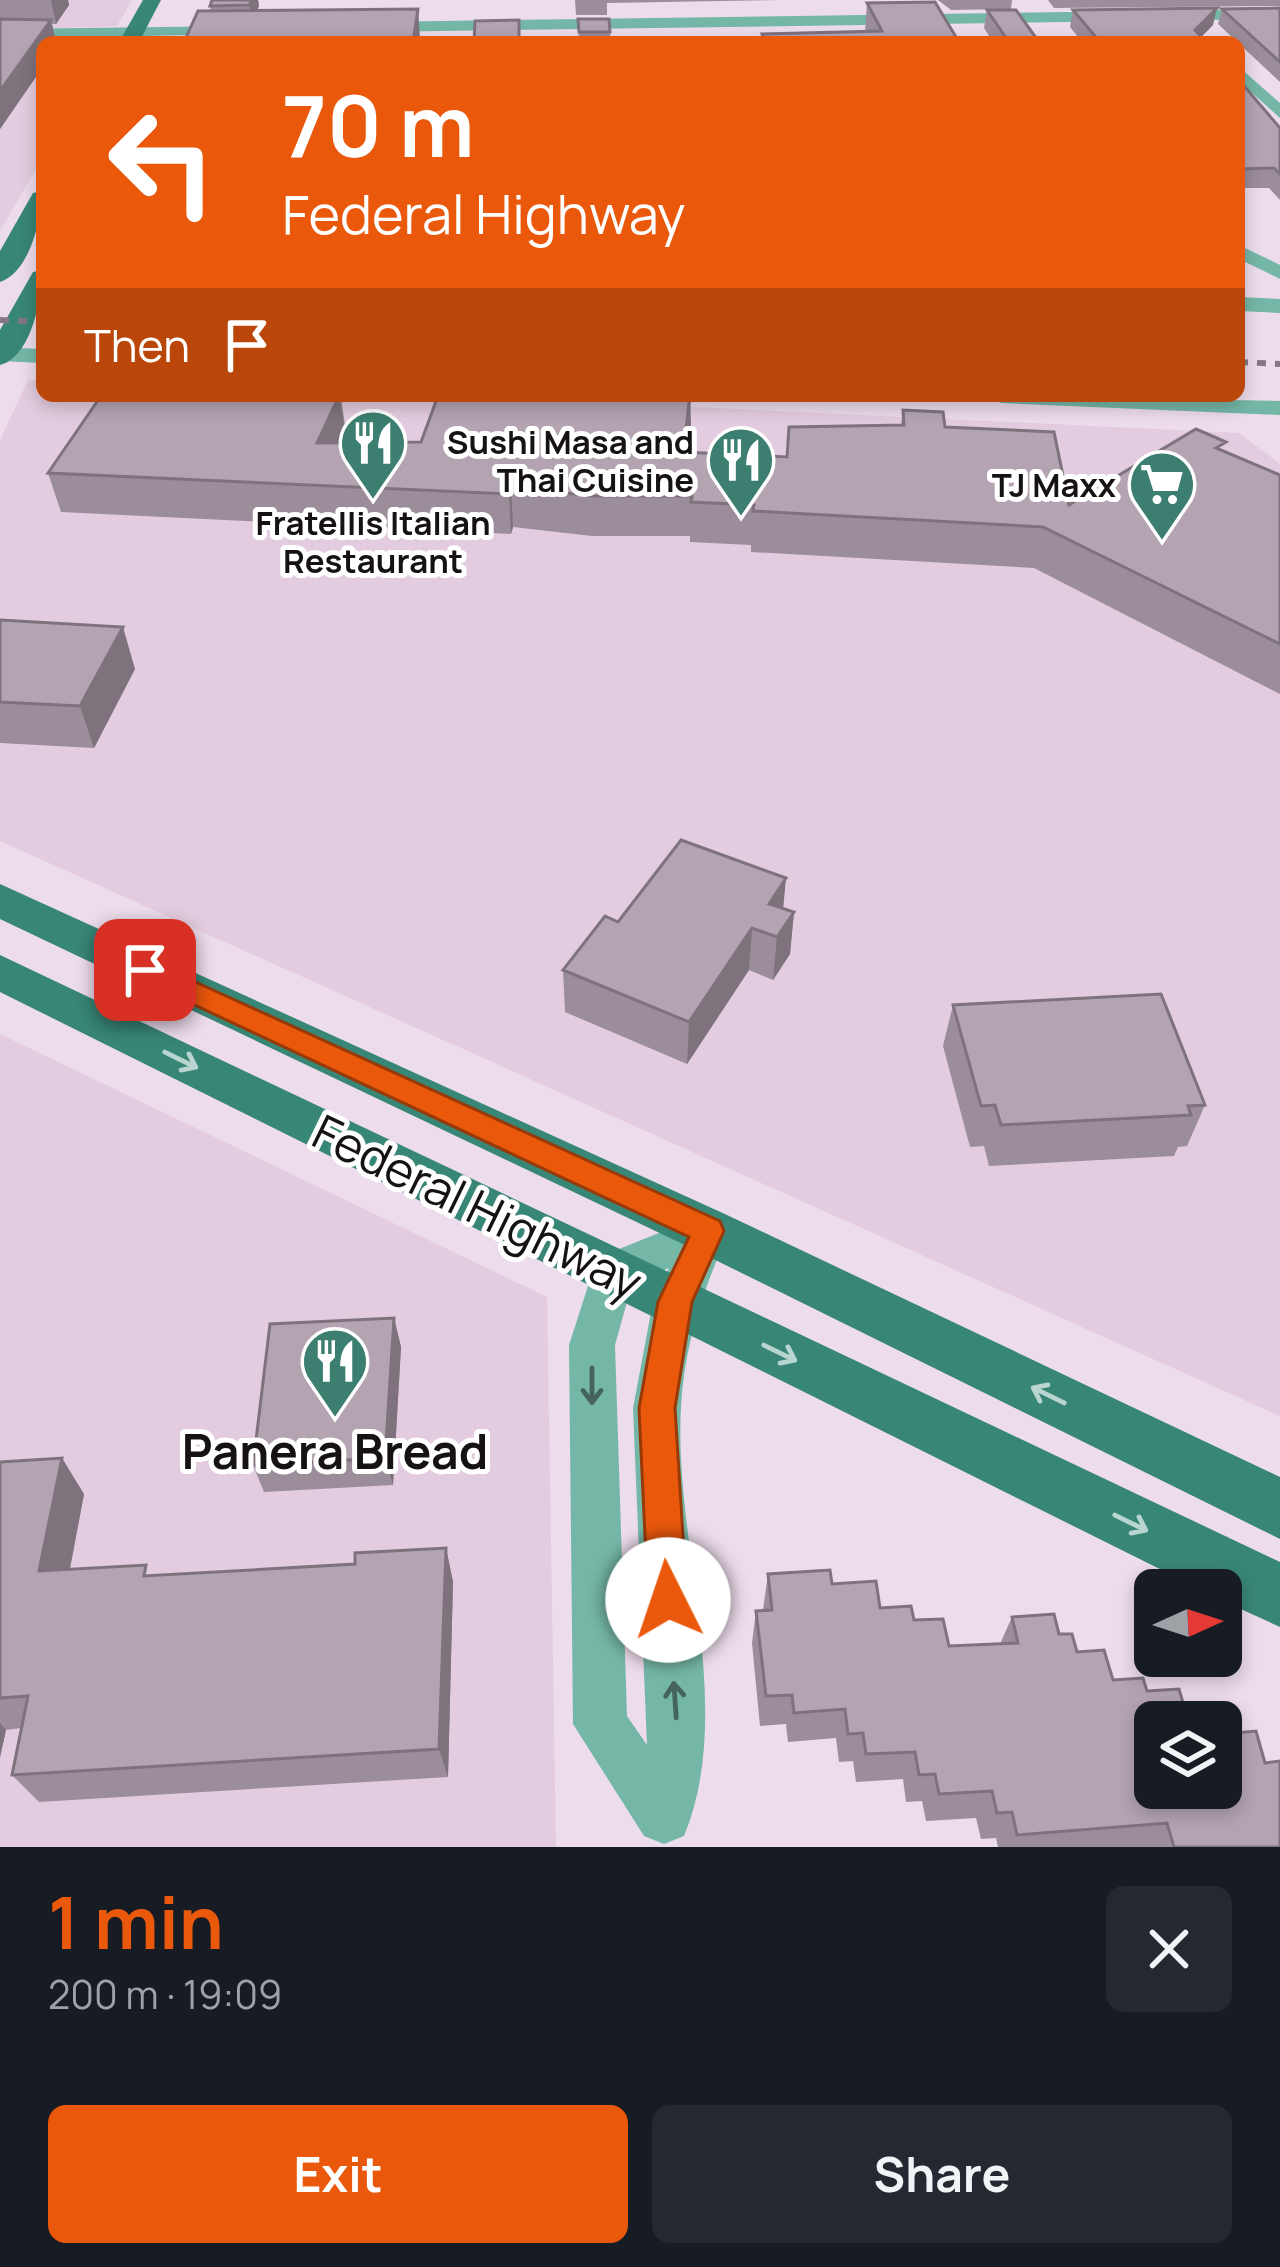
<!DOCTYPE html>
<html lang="en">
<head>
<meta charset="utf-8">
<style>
  body { margin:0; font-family:Manrope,sans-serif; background:#242831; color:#f1f3f6; height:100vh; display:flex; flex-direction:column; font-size:45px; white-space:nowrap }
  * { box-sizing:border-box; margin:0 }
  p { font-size:39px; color:#9ea1a6 }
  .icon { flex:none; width:66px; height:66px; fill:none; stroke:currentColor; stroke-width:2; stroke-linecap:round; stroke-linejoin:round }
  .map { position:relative; height:1847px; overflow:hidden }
  .side { display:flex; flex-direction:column; background:#171b24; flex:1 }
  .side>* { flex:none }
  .top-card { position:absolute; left:36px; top:36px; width:1209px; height:366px; border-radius:18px; box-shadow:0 6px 18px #0003; background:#ea580c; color:#fff; overflow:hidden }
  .needle { width:78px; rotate:87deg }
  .controls { position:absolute; left:1134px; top:1569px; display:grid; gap:24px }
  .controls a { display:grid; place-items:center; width:108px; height:108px; border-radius:18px; background:#171b24; box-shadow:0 6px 18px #0003; font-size:60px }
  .pin { position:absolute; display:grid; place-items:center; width:102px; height:102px; color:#fff; margin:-51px; border-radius:24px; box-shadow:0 6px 18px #0006 }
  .me { position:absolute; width:132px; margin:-66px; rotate:356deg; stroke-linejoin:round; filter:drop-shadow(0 0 9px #0008) }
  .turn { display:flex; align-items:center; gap:42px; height:252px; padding:0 48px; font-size:54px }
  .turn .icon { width:156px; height:156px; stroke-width:2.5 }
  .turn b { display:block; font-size:84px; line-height:102px }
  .then { display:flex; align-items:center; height:114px; padding:0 48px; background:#0003; gap:24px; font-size:45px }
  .round { display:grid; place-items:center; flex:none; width:126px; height:126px; border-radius:18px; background:#242831 }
  .summary { display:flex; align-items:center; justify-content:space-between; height:204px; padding:0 48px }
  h1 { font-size:72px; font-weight:700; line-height:90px; color:#ea580c }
  .cta { display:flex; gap:24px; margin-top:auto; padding:24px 48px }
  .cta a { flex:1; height:138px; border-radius:18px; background:#ea580c; color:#fff; font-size:48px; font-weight:700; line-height:138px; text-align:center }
  .cta a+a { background:#242831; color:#f1f3f6 }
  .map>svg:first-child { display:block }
  .built { fill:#e3ccdf }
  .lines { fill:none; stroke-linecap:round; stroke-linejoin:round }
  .minor { fill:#75b7a7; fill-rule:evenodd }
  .major { fill:#388676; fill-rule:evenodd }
  .rail { stroke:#847982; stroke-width:6; stroke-dasharray:9 9; stroke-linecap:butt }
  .wall { fill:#9b8d99 }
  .shaded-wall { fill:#7e737d }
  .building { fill:#b4a4b2; stroke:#7e737d; stroke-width:3; fill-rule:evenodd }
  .oneway { stroke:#b9d5cf }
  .oneway2 { stroke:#46645e }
  .route { fill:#ea580c; stroke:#983908; stroke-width:3 }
  .labels { text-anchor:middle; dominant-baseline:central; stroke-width:10; stroke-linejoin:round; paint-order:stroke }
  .far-poi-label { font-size:33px; font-weight:bold; fill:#161115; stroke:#fff; text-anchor:end }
  .near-street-label { font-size:48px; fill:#161115; stroke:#fff }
  .near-poi-label { font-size:48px; font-weight:bold; fill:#161115; stroke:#fff }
</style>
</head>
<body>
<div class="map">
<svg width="1280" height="1847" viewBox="0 0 1280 1847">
  <rect width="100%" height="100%" fill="#eddceb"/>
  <!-- built -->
  <path class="built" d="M 0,0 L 132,0 L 117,26 L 0,30 Z
    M 114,37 L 111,42 L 42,42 L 42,159 L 0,231 L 0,39 Z
    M 28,380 L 42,380 L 42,396 L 464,396 L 1239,433 L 1280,464 L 1280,1416 L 0,841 L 0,440 Z
    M 0,1034 L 547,1297 L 556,1847 L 0,1847 Z"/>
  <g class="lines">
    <!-- minor -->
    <path class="minor" d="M 1280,9 L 1280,19 L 372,32 L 364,27 L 372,22 Z
      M 245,26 L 239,34 L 0,39 L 0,29 Z
      M 1239,67 L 1280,103 L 1280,118 L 1239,81 Z
      M 1239,245 L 1280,265 L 1280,279 L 1239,259 Z
      M 1239,297 L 1280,299 L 1280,313 L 1239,311 Z
      M 0,347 L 42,349 L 42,363 L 0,361 Z
      M 989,396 L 1280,401 L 1280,415 L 1001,403 Z
      M 708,1213 L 723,1218 L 729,1231 C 704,1288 684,1344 681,1407 C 673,1541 737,1708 684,1836 L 664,1844 L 644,1836 L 573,1724 L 569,1345 L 597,1258 ZM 669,1268 L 653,1302 L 633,1408 L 647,1745 L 627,1716 L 615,1345 L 632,1284 Z"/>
    <!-- major -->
    <path class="major" d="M 143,0 L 161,0 L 139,42 L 119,42 Z
      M 42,191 C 42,218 30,272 0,282 L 0,251 L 33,193 Z
      M 42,270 C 42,297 32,357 0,365 L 0,330 L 33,272 Z
      M 0,884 L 727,1215 L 1280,1477 L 1280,1539 L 689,1247 L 0,919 Z
      M 0,955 L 1280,1562 L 1280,1627 L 1221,1600 L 1221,1590 L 1202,1590 L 0,992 Z"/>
    <!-- rail -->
    <path class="rail" d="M 0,320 L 42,322
      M 1239,362 L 1280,364"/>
  </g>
  <!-- wall -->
  <path class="wall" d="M 0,0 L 68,0 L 69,5 L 56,24 L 52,24 L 56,42 L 42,42 L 42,68 L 0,129 Z
    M 212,0 L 258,0 L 259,6 L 256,11 L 418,9 L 420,42 L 184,42 L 211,11 L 210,6 Z
    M 575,0 L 781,0 L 607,3 L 607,15 L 576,15 Z
    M 938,0 L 1012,0 L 1011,9 L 951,10 Z
    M 1048,0 L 1280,0 L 1280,6 L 1054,8 Z
    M 867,3 L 959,42 L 758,42 L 759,38 L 762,38 L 762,34 L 865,32 Z
    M 1280,8 L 1280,82 L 1218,24 L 1222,9 Z
    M 987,10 L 1039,42 L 993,42 L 984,28 Z
    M 1073,10 L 1213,25 L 1201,37 L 1206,42 L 1082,42 L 1070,27 Z
    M 578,19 L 610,32 L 611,42 L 579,42 Z
    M 1239,80 L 1280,128 L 1280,200 L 1269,188 L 1239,188 Z
    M 101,396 L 341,396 L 346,433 L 342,443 L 421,442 L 691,423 L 687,453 L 786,457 L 901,425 L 903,410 L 945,427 L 1069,505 L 1224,451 L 1280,475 L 1280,694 L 1034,568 L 751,552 L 751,545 L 690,542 L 690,536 L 592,536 L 513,527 L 511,534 L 61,512 L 48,473 Z
    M 0,620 L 135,669 L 94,748 L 0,743 Z
    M 783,909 L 794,912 L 790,954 L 773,980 L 749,970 L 687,1064 L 565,1012 L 563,970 L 618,922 Z
    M 953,1005 L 1205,1105 L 1187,1146 L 1178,1147 L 1174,1156 L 989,1166 L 984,1146 L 970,1147 L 943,1046 Z
    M 394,1318 L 401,1347 L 393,1485 L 264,1492 L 253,1465 Z
    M 0,1462 L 84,1494 L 70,1569 L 152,1576 L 355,1564 L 446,1548 L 453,1582 L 448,1777 L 39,1802 L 12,1775 L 21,1728 L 6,1730 L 0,1757 Z
    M 768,1574 L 832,1584 L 880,1608 L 914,1620 L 949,1646 L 1000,1644 L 1012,1617 L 1059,1634 L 1077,1652 L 1113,1680 L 1147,1691 L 1188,1720 L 1224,1734 L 1280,1847 L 998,1847 L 996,1838 L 981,1839 L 976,1818 L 926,1821 L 922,1801 L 906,1802 L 903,1779 L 856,1782 L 853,1761 L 839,1762 L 836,1738 L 788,1742 L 786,1724 L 760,1726 L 752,1643 L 756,1611 L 763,1610 Z"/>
  <!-- shaded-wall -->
  <path class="shaded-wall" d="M 51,0 L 68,0 L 69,5 L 56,24 Z
    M 252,0 L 258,0 L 259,6 L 252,21 L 249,5 Z
    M 1217,8 L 1213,25 L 1196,42 L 1195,30 Z
    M 418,9 L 420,42 L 413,42 Z
    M 51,20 L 56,42 L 42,42 L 42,68 L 0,129 L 0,91 Z
    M 339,396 L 346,433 L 324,482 L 317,443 Z
    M 690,396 L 691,423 L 682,492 L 683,452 Z
    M 511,487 L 513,527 L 511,534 L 509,494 Z
    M 123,627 L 135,669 L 94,748 L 80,706 Z
    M 786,878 L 782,921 L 769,904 Z
    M 794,912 L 790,954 L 773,980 L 777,937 Z
    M 752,928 L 749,970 L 687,1064 L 689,1022 Z
    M 394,1318 L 401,1347 L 393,1485 L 385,1458 Z
    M 62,1458 L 84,1494 L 63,1604 L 39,1571 Z
    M 446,1548 L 453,1582 L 448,1777 L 439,1749 Z
    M 0,1723 L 6,1730 L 0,1757 Z"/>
  <!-- building -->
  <path class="building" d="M 212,0 L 252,0 L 249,5 L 210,6 Z
    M 935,2 L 959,42 L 760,42 L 759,38 L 764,38 L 762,34 L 882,31 L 867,3 Z
    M 1217,8 L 1195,30 L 1206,42 L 1100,42 L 1073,10 Z
    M 1280,8 L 1280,62 L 1222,9 Z
    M 418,9 L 413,42 L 184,42 L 198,11 Z
    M 987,10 L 1016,10 L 1039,42 L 1009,42 Z
    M 0,19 L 51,20 L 0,91 Z
    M 578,19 L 609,19 L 610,32 L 579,32 Z
    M 519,20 L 519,42 L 474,42 L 475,21 Z
    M 1239,80 L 1280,128 L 1280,174 L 1274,168 L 1239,169 Z
    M 101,396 L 339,396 L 317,443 L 421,442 L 438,396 L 690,396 L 683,452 L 787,457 L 789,427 L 904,425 L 903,410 L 943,412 L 945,427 L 1054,432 L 1069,505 L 1196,429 L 1226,442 L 1216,448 L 1280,475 L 1280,644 L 1043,527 L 753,511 L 754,505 L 691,502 L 692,496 L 591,496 L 511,487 L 509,494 L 48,473 Z
    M 0,620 L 123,627 L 80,706 L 0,702 Z
    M 681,840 L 786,878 L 769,904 L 794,912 L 777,937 L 752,928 L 689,1022 L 563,970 L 605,916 L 618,922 Z
    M 1161,994 L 1205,1105 L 1188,1106 L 1191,1115 L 1001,1125 L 995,1105 L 981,1106 L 953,1005 Z
    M 394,1318 L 385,1458 L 253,1465 L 270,1324 Z
    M 62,1458 L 39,1571 L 146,1565 L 144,1576 L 355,1564 L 355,1553 L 446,1548 L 439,1749 L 12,1775 L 28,1696 L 0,1698 L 0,1462 Z
    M 830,1570 L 832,1584 L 876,1581 L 880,1608 L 911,1606 L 914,1620 L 943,1619 L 949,1646 L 1018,1643 L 1012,1617 L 1054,1614 L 1059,1634 L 1072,1634 L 1077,1652 L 1104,1650 L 1113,1680 L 1143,1678 L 1147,1691 L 1179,1689 L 1188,1720 L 1220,1719 L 1224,1734 L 1256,1731 L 1265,1763 L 1280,1761 L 1280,1847 L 1174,1847 L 1167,1823 L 1017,1835 L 1012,1812 L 997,1813 L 992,1791 L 939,1794 L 935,1774 L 919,1775 L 915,1752 L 866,1754 L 863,1733 L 848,1734 L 845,1709 L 794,1713 L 792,1695 L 766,1696 L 756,1611 L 772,1610 L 768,1574 ZM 1155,1722 L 1221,1722 L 1221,1788 L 1155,1788 Z"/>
  <!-- one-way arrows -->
  <defs><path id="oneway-shaft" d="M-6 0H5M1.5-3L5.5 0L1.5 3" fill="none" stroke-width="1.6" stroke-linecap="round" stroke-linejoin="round" transform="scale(3)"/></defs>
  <g class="oneway">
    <use href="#oneway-shaft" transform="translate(181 1060) rotate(26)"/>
    <use href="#oneway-shaft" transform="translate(780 1353) rotate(26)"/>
    <use href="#oneway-shaft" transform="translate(1048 1395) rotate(-154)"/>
    <use href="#oneway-shaft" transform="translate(1131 1523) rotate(26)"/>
  </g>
  <g class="oneway2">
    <use href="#oneway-shaft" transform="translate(592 1386) rotate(90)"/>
    <use href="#oneway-shaft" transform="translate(675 1700) rotate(-94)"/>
  </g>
  <!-- route -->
  <path class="route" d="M 145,959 L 720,1221 L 724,1231 L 692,1302 L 675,1408 L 687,1600 L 681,1614 L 668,1619 L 654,1614 L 648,1600 L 639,1408 L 658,1302 L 689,1237 L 135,977 L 135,962 Z"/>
  <!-- icons -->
  <defs>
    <g id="restaurant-pin" transform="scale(3.45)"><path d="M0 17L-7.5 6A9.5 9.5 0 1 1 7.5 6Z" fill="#3c7f70" stroke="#fff"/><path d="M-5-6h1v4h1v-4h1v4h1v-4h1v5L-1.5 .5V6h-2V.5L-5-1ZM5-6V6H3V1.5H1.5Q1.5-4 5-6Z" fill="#fff"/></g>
    <g id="supermarket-pin" transform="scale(3.45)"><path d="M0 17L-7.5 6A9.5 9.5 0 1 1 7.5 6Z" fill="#3c7f70" stroke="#fff"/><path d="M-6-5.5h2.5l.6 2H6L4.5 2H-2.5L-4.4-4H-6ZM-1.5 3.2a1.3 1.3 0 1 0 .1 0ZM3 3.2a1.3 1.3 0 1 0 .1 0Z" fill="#fff"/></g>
  </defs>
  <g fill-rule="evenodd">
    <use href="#restaurant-pin" x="373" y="443"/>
    <use href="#restaurant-pin" x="741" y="460"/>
    <use href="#supermarket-pin" x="1162" y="484"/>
    <use href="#restaurant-pin" x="335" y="1361"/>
  </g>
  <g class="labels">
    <!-- far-poi labels -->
    <g class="far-poi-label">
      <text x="694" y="441">Sushi Masa and<tspan x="694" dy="38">Thai Cuisine</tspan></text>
      <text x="1116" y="484">TJ Maxx</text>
      <text x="373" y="522" text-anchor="middle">Fratellis Italian<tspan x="373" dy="38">Restaurant</tspan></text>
    </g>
    <!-- near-street labels -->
    <g class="near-street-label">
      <text transform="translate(478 1206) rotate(26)">Federal Highway</text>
    </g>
    <!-- near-poi labels -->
    <g class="near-poi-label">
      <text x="335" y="1450">Panera Bread</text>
    </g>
  </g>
</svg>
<div class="controls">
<a><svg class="needle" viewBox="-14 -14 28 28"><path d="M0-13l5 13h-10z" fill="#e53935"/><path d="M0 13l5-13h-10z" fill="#9ea1a6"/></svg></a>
<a><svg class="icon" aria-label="layers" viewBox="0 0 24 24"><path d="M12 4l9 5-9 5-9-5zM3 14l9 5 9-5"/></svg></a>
</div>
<div class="pin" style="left:145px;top:970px;background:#d93025"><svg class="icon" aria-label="arrive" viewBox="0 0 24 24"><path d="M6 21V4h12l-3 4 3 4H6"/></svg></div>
<svg class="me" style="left:668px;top:1600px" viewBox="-20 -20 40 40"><circle r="19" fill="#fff"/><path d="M0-13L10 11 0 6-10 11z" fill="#ea580c"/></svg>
<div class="top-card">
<div class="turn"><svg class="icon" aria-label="left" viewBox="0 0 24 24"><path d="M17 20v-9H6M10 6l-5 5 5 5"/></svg><div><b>70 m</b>Federal Highway</div></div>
<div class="then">Then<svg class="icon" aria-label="arrive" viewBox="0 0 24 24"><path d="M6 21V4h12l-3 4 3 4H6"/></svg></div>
</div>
</div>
<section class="side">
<div class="summary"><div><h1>1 min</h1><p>200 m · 19:09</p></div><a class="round"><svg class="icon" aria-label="close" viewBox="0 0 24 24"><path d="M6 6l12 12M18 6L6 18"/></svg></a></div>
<div class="cta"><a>Exit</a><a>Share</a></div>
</section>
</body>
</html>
